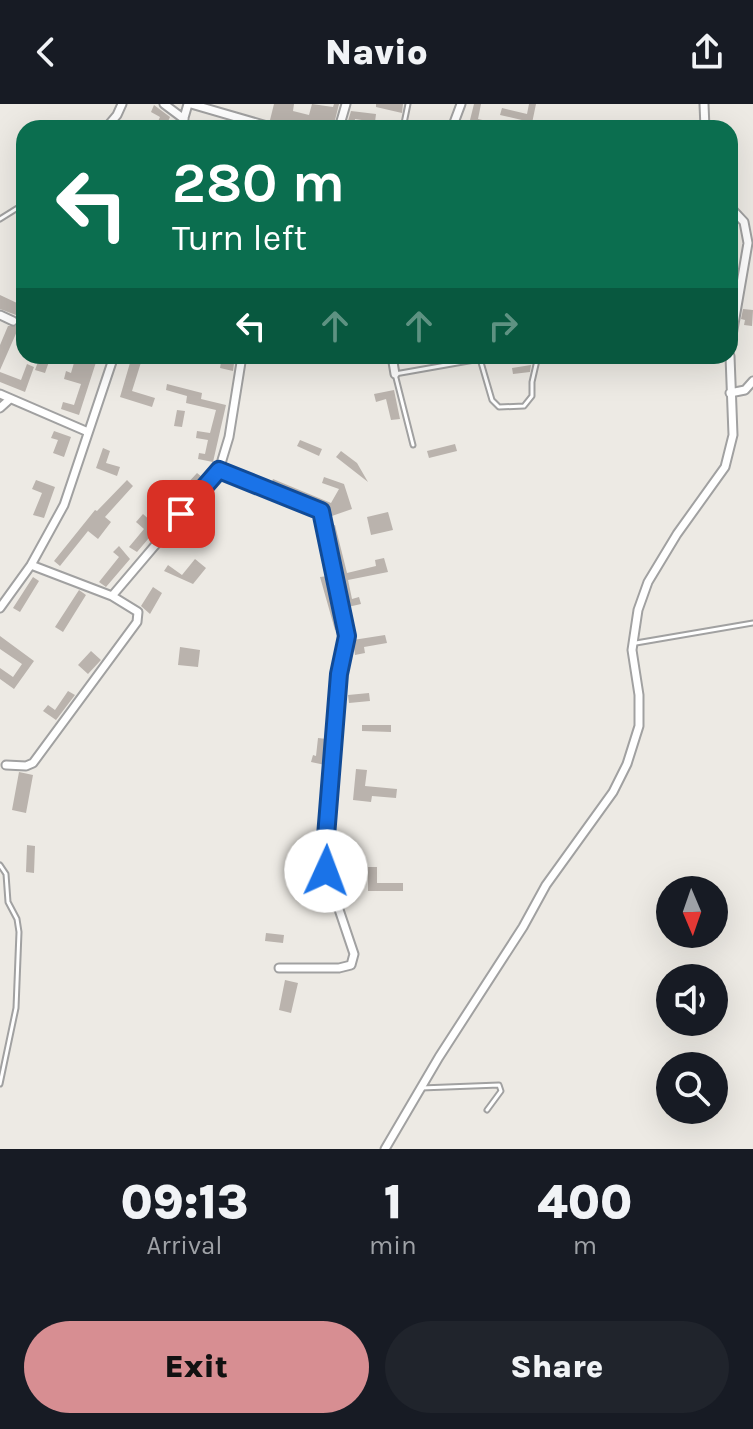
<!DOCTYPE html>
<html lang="en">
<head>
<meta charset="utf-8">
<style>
  body { margin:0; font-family:Karla,sans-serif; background:#20242c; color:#f1f3f6; height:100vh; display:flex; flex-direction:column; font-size:30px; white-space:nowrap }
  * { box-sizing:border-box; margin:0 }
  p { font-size:26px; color:#9ea1a6 }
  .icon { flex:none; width:44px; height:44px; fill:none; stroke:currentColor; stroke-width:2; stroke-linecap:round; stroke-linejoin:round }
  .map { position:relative; height:1045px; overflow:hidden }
  .drawer { display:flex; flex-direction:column; background:#171b24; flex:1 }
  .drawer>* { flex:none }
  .banner { position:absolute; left:16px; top:16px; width:722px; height:244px; border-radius:24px; box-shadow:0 8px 32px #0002; background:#0b6e4f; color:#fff; overflow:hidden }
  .needle { width:52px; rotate:178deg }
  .controls { position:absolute; left:656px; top:772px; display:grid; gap:16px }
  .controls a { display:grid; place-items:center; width:72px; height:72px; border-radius:50%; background:#171b24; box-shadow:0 8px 32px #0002; font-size:40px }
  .pin { position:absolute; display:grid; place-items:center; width:68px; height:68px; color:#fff; margin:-34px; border-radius:16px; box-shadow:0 4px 12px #0006 }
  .me { position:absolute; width:88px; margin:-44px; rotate:2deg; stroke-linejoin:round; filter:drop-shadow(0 0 6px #0008) }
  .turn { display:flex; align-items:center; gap:28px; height:168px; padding:0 24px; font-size:36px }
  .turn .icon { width:104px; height:104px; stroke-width:2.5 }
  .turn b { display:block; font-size:56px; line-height:68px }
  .lanes { display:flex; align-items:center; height:76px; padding:0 24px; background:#0003; justify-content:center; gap:40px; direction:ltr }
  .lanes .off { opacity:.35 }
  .eta { display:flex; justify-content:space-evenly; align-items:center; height:136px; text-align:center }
  .eta b { font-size:48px; font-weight:800; line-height:56px }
  .cta { display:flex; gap:16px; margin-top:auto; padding:16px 24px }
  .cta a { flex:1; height:92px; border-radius:48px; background:#d78e92; color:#111; font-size:32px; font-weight:800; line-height:92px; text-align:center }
  .cta a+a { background:#20242c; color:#f1f3f6 }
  header { display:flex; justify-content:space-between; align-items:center; height:104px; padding:0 24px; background:#171b24; font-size:36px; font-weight:800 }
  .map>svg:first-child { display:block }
  .building { fill:#bab3ad }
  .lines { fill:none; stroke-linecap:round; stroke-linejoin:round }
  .service-casing { stroke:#a1a1a1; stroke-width:7 }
  .minor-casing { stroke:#a1a1a1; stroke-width:11 }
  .service { stroke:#fff; stroke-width:3 }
  .minor { stroke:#fff; stroke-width:7 }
  .route-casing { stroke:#114b97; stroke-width:20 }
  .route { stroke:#1a73e8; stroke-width:14 }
</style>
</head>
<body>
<header><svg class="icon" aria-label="back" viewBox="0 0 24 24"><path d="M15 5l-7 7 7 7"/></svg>Navio<svg class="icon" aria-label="share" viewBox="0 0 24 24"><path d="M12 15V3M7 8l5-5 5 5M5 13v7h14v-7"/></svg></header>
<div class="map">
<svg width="753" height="1045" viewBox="0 0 753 1045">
  <rect width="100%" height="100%" fill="#edeae4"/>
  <!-- building -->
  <path class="building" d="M 274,0 L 294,0 L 293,7 L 309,11 L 312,0 L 333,3 L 334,0 L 339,0 L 333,24 L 302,24 L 270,16 Z
    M 376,0 L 403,0 L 402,9 L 376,3 Z
    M 474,0 L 481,0 L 478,15 L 505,21 L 504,24 L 468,24 Z
    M 529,0 L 536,0 L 531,24 L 524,24 L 526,17 L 500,11 L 502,4 L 527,10 Z
    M 154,1 L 170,13 L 165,24 L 155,24 L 160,13 L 151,8 Z
    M 351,7 L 376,10 L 375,18 L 355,15 L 354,24 L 346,24 Z
    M 24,184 L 24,205 L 19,216 L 16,211 L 0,205 L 0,191 L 17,199 Z
    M 743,205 L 753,206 L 752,222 L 744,221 L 745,216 L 741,215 Z
    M 8,222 L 17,222 L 18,225 L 0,266 L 0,241 Z
    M 40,252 L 51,252 L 45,269 L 35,266 Z
    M 76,252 L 98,252 L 79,311 L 61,305 L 63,298 L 74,301 L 81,280 L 64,275 L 66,267 L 71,269 Z
    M 132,252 L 143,252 L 132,287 L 155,294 L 152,303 L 120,293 Z
    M 222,252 L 235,252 L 233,267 L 220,264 Z
    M 494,252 L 519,252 L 519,255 L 496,260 Z
    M 27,260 L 34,263 L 25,288 L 0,278 L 0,268 L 21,276 Z
    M 531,261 L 530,268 L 513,270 L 512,264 Z
    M 167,280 L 202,289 L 201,295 L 226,301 L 213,358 L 198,355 L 199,349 L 205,350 L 208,336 L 196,334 L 197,327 L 210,329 L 216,306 L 186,299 L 187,292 L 166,286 Z
    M 394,286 L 400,315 L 391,316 L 386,295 L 376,298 L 374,290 Z
    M 177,306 L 185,307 L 182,323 L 174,322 Z
    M 54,327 L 71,333 L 64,353 L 53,349 L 58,336 L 51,334 Z
    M 300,336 L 322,345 L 319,352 L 297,342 Z
    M 455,340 L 457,347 L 429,354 L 427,347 Z
    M 103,344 L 110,347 L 106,359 L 120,363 L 117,372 L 96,364 Z
    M 341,347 L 357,359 L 368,378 L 336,353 Z
    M 197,369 L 202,373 L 179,399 L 174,394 Z
    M 324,373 L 344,380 L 352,405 L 329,413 L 324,401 L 271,380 L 273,375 L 331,399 L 339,385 L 322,379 Z
    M 36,376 L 55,383 L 44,414 L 33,411 L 42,389 L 32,385 Z
    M 127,376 L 133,382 L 105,413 L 111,418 L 98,435 L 88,427 L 60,462 L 54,457 L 95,406 L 97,407 Z
    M 206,391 L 214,397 L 201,413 L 194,407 Z
    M 388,408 L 393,426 L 371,431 L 367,413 Z
    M 160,409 L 166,414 L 137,448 L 129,443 L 144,425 L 136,418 L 143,410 L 152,418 Z
    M 335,421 L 347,469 L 376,462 L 375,456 L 384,454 L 388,468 L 348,476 L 352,495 L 359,493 L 361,500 L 348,503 L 331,422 Z
    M 119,442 L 130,455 L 106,483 L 99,478 L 119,453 L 113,448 Z
    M 195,455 L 206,464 L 193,480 L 164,467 L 168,461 L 182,471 Z
    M 328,472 L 339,525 L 335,526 L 320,473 Z
    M 33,473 L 39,477 L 20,508 L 13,504 Z
    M 153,483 L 162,489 L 150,510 L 141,502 Z
    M 79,486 L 86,491 L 63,528 L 55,523 Z
    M 385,531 L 387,539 L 364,543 L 365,549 L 355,551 L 353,536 Z
    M 0,532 L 34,557 L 14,585 L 0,575 L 0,564 L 13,573 L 22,560 L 0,545 Z
    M 180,543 L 200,546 L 198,563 L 178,561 Z
    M 91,547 L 101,556 L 88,570 L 78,561 Z
    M 68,587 L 75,591 L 56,616 L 43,607 L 48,601 L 55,606 Z
    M 369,589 L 370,597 L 349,599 L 348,591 Z
    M 362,621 L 391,621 L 391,628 L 362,627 Z
    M 318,634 L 327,635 L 325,661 L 311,658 L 313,651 L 316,652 Z
    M 356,665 L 367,666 L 365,682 L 397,685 L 396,694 L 372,692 L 371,698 L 353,696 Z
    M 19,668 L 33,671 L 26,709 L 12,706 Z
    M 27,741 L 35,742 L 34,769 L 26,768 Z
    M 368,763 L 377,763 L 377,779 L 403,779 L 403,787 L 368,787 Z
    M 266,829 L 284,831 L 283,839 L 265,837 Z
    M 285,876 L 298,879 L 291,909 L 279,906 Z"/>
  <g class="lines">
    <!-- service casing -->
    <g class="service-casing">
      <path id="service" d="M 403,24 L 408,0
        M 0,115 L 24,100
        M 413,341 L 395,270 L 480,255 L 492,296 L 499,303 L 524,302 L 532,292 L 532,278 L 538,252
        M 636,539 L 753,519
        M 0,761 L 6,770 L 8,798 L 17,815 L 19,828 L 16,904 L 0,980
        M 421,984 L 499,981 L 501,987 L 487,1006"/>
    </g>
    <!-- minor casing -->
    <g class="minor-casing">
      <path id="minor" d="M 164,0 L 184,15
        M 191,0 L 274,24
        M 704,0 L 705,24
        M 106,24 L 117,11 L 122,0
        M 181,24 L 188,0
        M 339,24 L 346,0
        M 452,24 L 461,0
        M 730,103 L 744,118 L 748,139 L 730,243
        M 0,211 L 13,217
        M 392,252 L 395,270
        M 730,289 L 745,286 L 753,277
        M 0,290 L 88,328
        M 0,304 L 10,295
        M 219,366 L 321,407 L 347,532 L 339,570 L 325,745 L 326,767 L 354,850 L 351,861 L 339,864 L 279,864
        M 31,461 L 112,492 L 219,366 L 229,333 L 242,252
        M 0,504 L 31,461 L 64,401 L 114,252
        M 6,661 L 26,662 L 33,659 L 137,518 L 138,508 L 112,492
        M 385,1045 L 439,953 L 523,823 L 546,781 L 613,688 L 627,660 L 639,622 L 639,591 L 632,546 L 638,506 L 648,478 L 677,430 L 725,363 L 733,331 L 730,252"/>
    </g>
    <!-- service -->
    <use href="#service" class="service"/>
    <!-- minor -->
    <use href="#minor" class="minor"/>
  </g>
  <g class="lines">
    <!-- route casing -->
    <g class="route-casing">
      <path id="route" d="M 181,410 L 219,366 L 321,407 L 347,532 L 339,570 L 325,745 L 326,767"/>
    </g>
    <!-- route -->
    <use href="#route" class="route"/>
  </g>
</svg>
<div class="controls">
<a><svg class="needle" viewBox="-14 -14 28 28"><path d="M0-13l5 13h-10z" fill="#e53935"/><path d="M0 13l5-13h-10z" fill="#9ea1a6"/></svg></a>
<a><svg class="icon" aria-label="sound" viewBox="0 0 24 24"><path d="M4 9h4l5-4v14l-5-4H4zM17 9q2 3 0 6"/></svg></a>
<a><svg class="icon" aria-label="search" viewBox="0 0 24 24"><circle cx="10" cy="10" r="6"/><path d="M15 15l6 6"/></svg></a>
</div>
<div class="pin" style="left:181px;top:410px;background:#d93025"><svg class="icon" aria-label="arrive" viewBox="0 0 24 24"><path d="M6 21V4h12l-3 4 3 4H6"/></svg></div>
<svg class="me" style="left:326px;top:767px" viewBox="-20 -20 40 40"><circle r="19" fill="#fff"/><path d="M0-13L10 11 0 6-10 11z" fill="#1a73e8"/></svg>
<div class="banner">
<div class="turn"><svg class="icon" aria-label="left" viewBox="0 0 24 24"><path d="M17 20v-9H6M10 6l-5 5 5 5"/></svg><div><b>280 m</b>Turn left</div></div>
<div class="lanes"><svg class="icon" aria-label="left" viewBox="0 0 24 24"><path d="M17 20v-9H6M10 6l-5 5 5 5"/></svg><svg class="icon off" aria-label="ahead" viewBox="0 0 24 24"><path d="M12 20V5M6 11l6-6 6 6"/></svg><svg class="icon off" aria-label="ahead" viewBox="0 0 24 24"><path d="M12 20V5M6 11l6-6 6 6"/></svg><svg class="icon off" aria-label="right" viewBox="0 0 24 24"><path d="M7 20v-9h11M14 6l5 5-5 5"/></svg></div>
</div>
</div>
<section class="drawer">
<div class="eta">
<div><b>09:13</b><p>Arrival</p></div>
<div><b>1</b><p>min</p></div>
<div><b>400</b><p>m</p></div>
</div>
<div class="cta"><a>Exit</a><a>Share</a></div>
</section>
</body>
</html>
